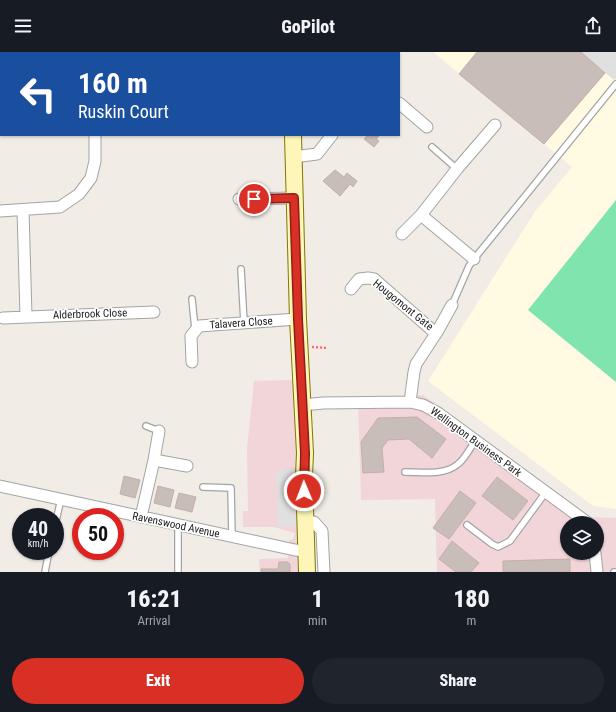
<!DOCTYPE html>
<html lang="en">
<head>
<meta charset="utf-8">
<style>
  body { margin:0; font-family:"Roboto Condensed",sans-serif; background:#20242c; color:#f1f3f6; height:100vh; display:flex; flex-direction:column; font-size:15px; white-space:nowrap }
  * { box-sizing:border-box; margin:0 }
  p { font-size:13px; color:#9ea1a6 }
  .icon { flex:none; width:22px; height:22px; fill:none; stroke:currentColor; stroke-width:2; stroke-linecap:round; stroke-linejoin:round }
  .map { position:relative; height:520px; overflow:hidden }
  .side { display:flex; flex-direction:column; background:#171b24; flex:1 }
  .side>* { flex:none }
  .banner { position:absolute; left:0px; top:0px; width:400px; height:84px; box-shadow:0 1px 3px #0004; background:#1a4fa0; color:#fff; overflow:hidden }
  .controls { position:absolute; left:560px; top:464px; display:grid; gap:8px }
  .controls a { display:grid; place-items:center; width:44px; height:44px; border-radius:50%; background:#171b24; box-shadow:0 1px 3px #0004; font-size:20px }
  .speed { position:absolute; left:12px; top:456px; display:flex; gap:8px; font-size:20px; font-weight:700; text-align:center }
  .speed>* { display:grid; place-content:center; width:52px; height:52px; border-radius:50%; background:#171b24; box-shadow:0 1px 3px #0004; line-height:1 }
  .speed small { font-size:10px; font-weight:400 }
  .speed .limit { border:6px solid #d22; background:#fff; color:#111 }
  .pin { position:absolute; display:grid; place-items:center; width:34px; height:34px; color:#fff; margin:-17px; border:2px solid #fff; border-radius:50%; box-shadow:0 1px 4px #0007 }
  .me { position:absolute; width:44px; margin:-22px; rotate:359deg; stroke-linejoin:round; filter:drop-shadow(0 0 3px #0008) }
  .turn { display:flex; align-items:center; gap:14px; height:84px; padding:0 12px; font-size:18px }
  .turn .icon { width:52px; height:52px; stroke-width:2.5 }
  .turn b { display:block; font-size:28px; line-height:34px }
  .eta { display:flex; justify-content:space-evenly; align-items:center; height:68px; text-align:center }
  .eta b { font-size:24px; font-weight:800; line-height:28px }
  .cta { display:flex; gap:8px; margin-top:auto; padding:8px 12px }
  .cta a { flex:1; height:46px; border-radius:24px; background:#d93025; color:#fff; font-size:16px; font-weight:800; line-height:46px; text-align:center }
  .cta a+a { background:#20242c; color:#f1f3f6 }
  header { display:flex; justify-content:space-between; align-items:center; height:52px; padding:0 12px; background:#171b24; font-size:18px; font-weight:800 }
  .map>svg:first-child { display:block }
  .commercial { fill:#f2d5d8; fill-rule:evenodd }
  .education { fill:#fffae1 }
  .pitch { fill:#80e4ae }
  .parking { fill:#e0e0e0 }
  .building { fill:#c9bdb9; stroke:#c4afa7 }
  .lines { fill:none; stroke-linecap:round; stroke-linejoin:round }
  .service-casing { stroke:#a4a4a4; stroke-width:8 }
  .minor-casing { stroke:#a4a4a4; stroke-width:13 }
  .secondary-casing { stroke:#7e7800; stroke-width:18 }
  .path { stroke:#ff6971; stroke-width:2.5; stroke-dasharray:2 2; stroke-linecap:butt }
  .service { stroke:#fff; stroke-width:5.5 }
  .minor { stroke:#fff; stroke-width:11 }
  .secondary { stroke:#fdf6b8; stroke-width:16 }
  .route-casing { stroke:#8d1f18; stroke-width:10 }
  .route { stroke:#d93025; stroke-width:7 }
  .labels { text-anchor:middle; dominant-baseline:central; stroke-width:3.5; stroke-linejoin:round; paint-order:stroke }
  .street-label { font-size:11px; fill:#202020; stroke:#fff }
</style>
</head>
<body>
<header><svg class="icon" aria-label="menu" viewBox="0 0 24 24"><path d="M4 6h16M4 12h16M4 18h16"/></svg>GoPilot<svg class="icon" aria-label="share" viewBox="0 0 24 24"><path d="M12 15V3M7 8l5-5 5 5M5 13v7h14v-7"/></svg></header>
<div class="map">
<svg width="616" height="520" viewBox="0 0 616 520">
  <rect width="100%" height="100%" fill="#f1ece6"/>
  <!-- commercial -->
  <path class="commercial" d="M 296,328 L 296,417 L 300,520 L 260,520 L 259,507 L 288,506 L 289,488 L 293,487 L 295,481 L 274,475 L 243,475 L 243,459 L 248,459 L 247,397 L 254,329 Z
    M 423,343 L 590,465 L 616,466 L 616,520 L 437,520 L 435,447 L 361,448 L 358,345 ZM 567,471 L 597,471 L 597,501 L 567,501 Z"/>
  <!-- education -->
  <path class="education" d="M 433,0 L 616,0 L 616,457 L 593,454 L 428,329 L 536,158 L 572,115 Z"/>
  <!-- pitch -->
  <path class="pitch" d="M 616,148 L 616,330 L 528,258 Z"/>
  <!-- parking -->
  <path class="parking" d="M 580,0 L 616,0 L 616,26 L 614,28 Z
    M 296,417 L 299,474 L 278,475 L 276,418 Z"/>
  <!-- building -->
  <path class="building" d="M 477,0 L 581,0 L 605,21 L 544,92 L 459,22 Z
    M 368,83 L 380,83 L 376,87 L 379,89 L 374,95 L 364,87 Z
    M 335,118 L 344,125 L 347,121 L 357,129 L 353,135 L 350,132 L 340,144 L 323,129 Z
    M 417,365 L 446,387 L 432,406 L 409,387 L 388,388 L 382,396 L 384,420 L 363,421 L 361,390 L 378,366 Z
    M 124,424 L 140,428 L 135,446 L 120,442 Z
    M 497,425 L 528,449 L 513,468 L 482,444 Z
    M 158,434 L 174,438 L 170,455 L 154,451 Z
    M 460,439 L 476,451 L 449,487 L 433,476 Z
    M 179,441 L 196,445 L 192,460 L 175,456 Z
    M 452,489 L 479,511 L 471,520 L 456,520 L 439,507 Z
    M 570,507 L 570,520 L 503,520 L 503,509 Z
    M 279,510 L 287,510 L 290,512 L 290,520 L 261,520 L 261,517 L 278,517 Z"/>
  <g class="lines">
    <!-- service casing -->
    <g class="service-casing">
      <path id="service" d="M 432,95 L 457,117
        M 241,217 L 244,271
        M 192,247 L 195,277
        M 452,253 L 469,214 L 474,207 L 616,32
        M 146,374 L 159,379
        M 405,420 C 422,420 444,424 458,412 C 465,407 470,396 475,389
        M 203,435 L 231,436 L 232,485
        M 55,473 L 61,447
        M 467,473 L 492,492 L 498,495 L 510,489 L 546,440
        M 45,520 L 49,499
        M 178,520 L 178,473
        M 614,520 L 616,520"/>
    </g>
    <!-- minor casing -->
    <g class="minor-casing">
      <path id="minor" d="M 29,0 L 30,1
        M 93,0 L 93,1
        M 399,51 L 427,75
        M 293,105 L 317,102 L 332,83
        M 239,147 L 294,146
        M 23,158 L 26,264
        M 0,159 L 60,155 L 79,142 L 91,126 L 95,109 L 95,83
        M 402,182 L 421,163
        M 474,207 L 421,163 L 457,117 L 495,73
        M 351,237 L 359,227 L 368,226 L 374,227 L 432,278 L 437,280
        M 3,266 L 154,260
        M 192,310 L 191,284 L 199,274 L 298,267
        M 410,350 L 414,320 L 416,312 L 437,280 L 452,253
        M 303,353 L 323,351 L 410,350 L 423,353 L 438,361 L 588,471
        M 154,408 L 159,379
        M 0,434 L 295,498 L 306,499
        M 141,465 L 154,408 L 187,414
        M 305,470 L 314,470 L 322,479 L 324,520
        M 595,501 L 597,520"/>
    </g>
    <!-- secondary casing -->
    <g class="secondary-casing">
      <path id="secondary" d="M 289,0 L 289,1
        M 293,83 L 298,267 L 305,401 L 304,424 L 307,520"/>
    </g>
    <!-- path -->
    <path class="path" d="M 312,295 L 328,296"/>
    <!-- service -->
    <use href="#service" class="service"/>
    <!-- minor -->
    <use href="#minor" class="minor"/>
    <!-- secondary -->
    <use href="#secondary" class="secondary"/>
  </g>
  <g class="lines">
    <!-- route casing -->
    <g class="route-casing">
      <path id="route" d="M 254,147 L 294,146 L 298,267 L 305,401 L 304,439"/>
    </g>
    <!-- route -->
    <use href="#route" class="route"/>
  </g>
  <g class="labels">
    <!-- street labels -->
    <g class="street-label">
      <text transform="translate(403 253) rotate(39)">Hougomont Gate</text>
      <text transform="translate(90 262) rotate(-2)">Alderbrook Close</text>
      <text transform="translate(241 271) rotate(-4)">Talavera Close</text>
      <text transform="translate(476 390) rotate(36)">Wellington Business Park</text>
      <text transform="translate(176 473) rotate(12)">Ravenswood Avenue</text>
    </g>
  </g>
</svg>
<div class="controls">
<a><svg class="icon" aria-label="layers" viewBox="0 0 24 24"><path d="M12 4l9 5-9 5-9-5zM3 14l9 5 9-5"/></svg></a>
</div>
<div class="speed"><div>40<small>km/h</small></div><div class="limit">50</div></div>
<div class="pin" style="left:254px;top:147px;background:#d93025"><svg class="icon" aria-label="arrive" viewBox="0 0 24 24"><path d="M6 21V4h12l-3 4 3 4H6"/></svg></div>
<svg class="me" style="left:304px;top:439px" viewBox="-20 -20 40 40"><circle r="17" fill="#d93025" stroke="#fff" stroke-width="3"/><path d="M0-11L8 9 0 5-8 9z" fill="#fff"/></svg>
<div class="banner">
<div class="turn"><svg class="icon" aria-label="left" viewBox="0 0 24 24"><path d="M17 20v-9H6M10 6l-5 5 5 5"/></svg><div><b>160 m</b>Ruskin Court</div></div>
</div>
</div>
<section class="side">
<div class="eta">
<div><b>16:21</b><p>Arrival</p></div>
<div><b>1</b><p>min</p></div>
<div><b>180</b><p>m</p></div>
</div>
<div class="cta"><a>Exit</a><a>Share</a></div>
</section>
</body>
</html>
